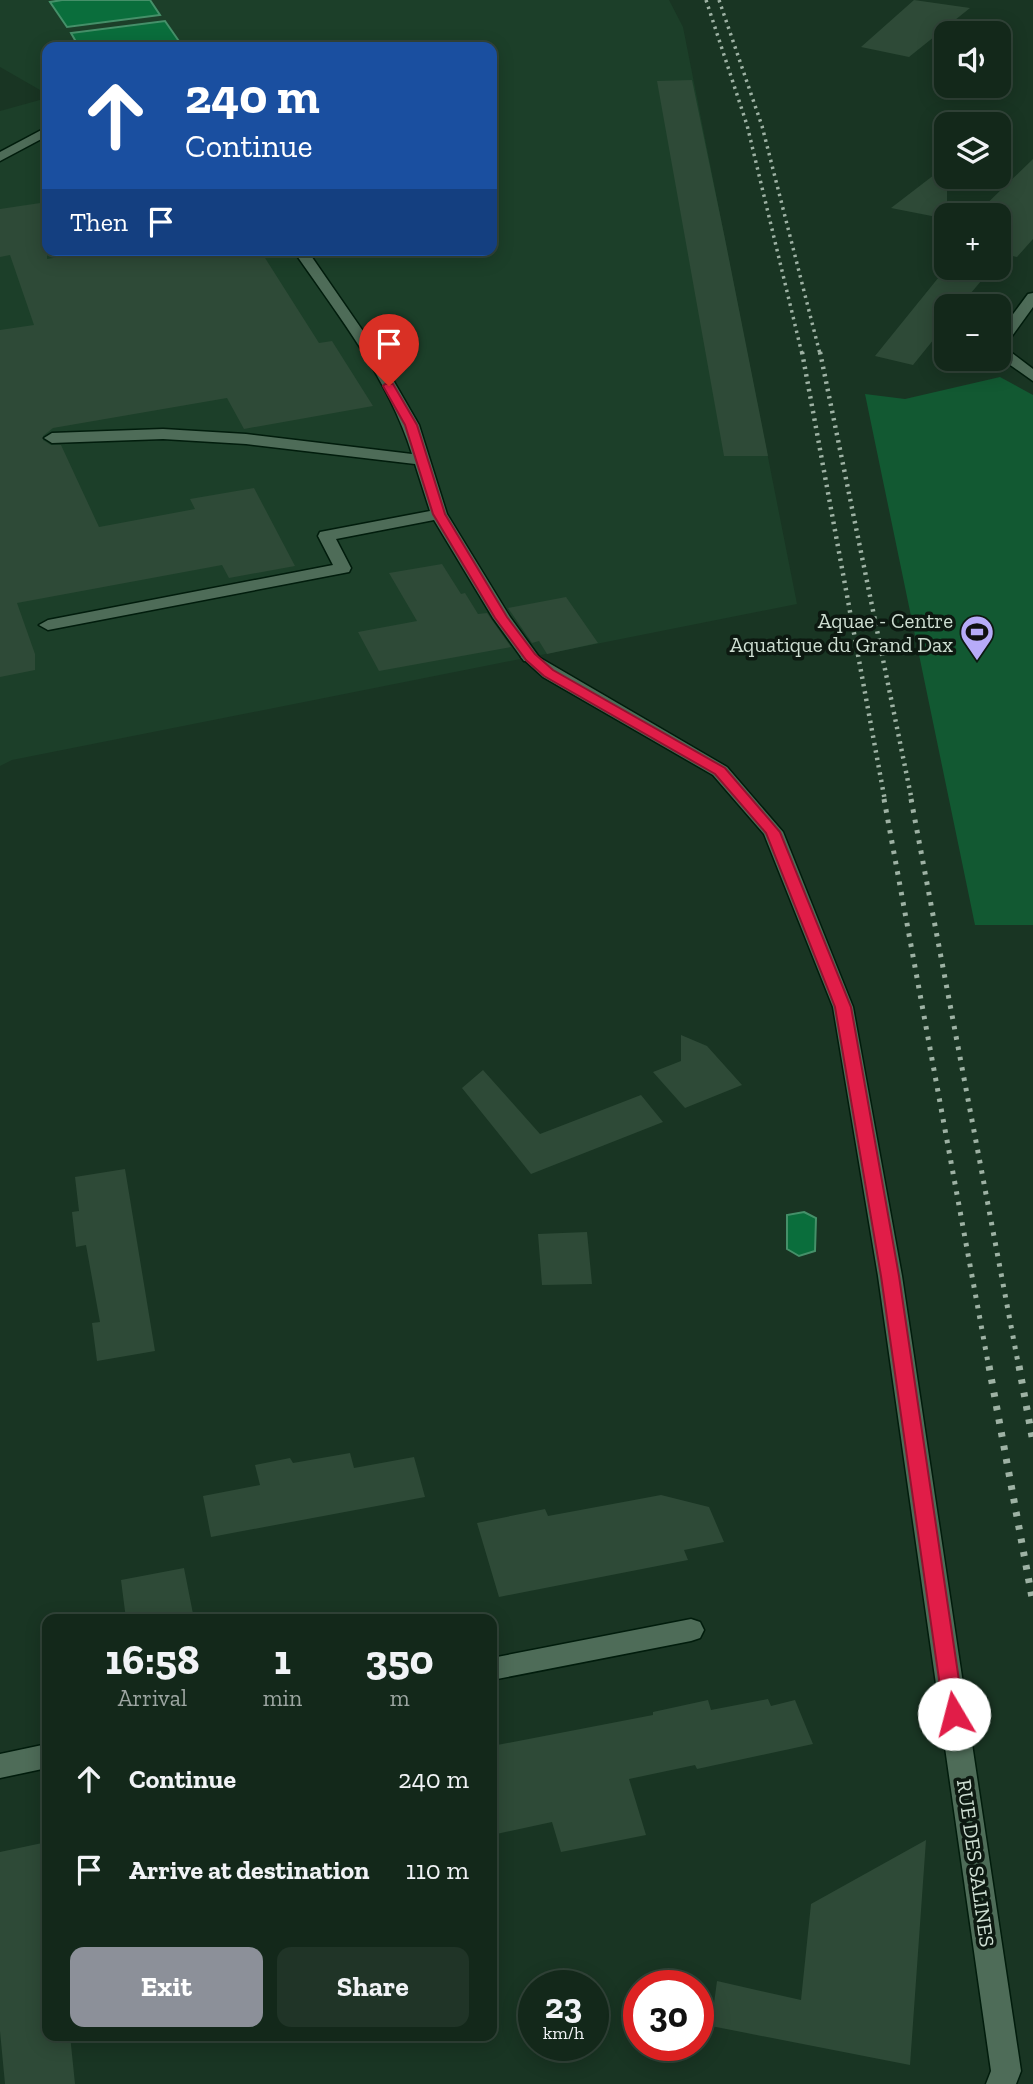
<!DOCTYPE html>
<html lang="en">
<head>
<meta charset="utf-8">
<style>
  body { margin:0; font-family:"Zilla Slab",serif; background:#203427; color:#f1f3f6; height:100vh; display:flex; flex-direction:column; font-size:26px; white-space:nowrap }
  * { box-sizing:border-box; margin:0 }
  p { font-size:23px; color:#9da6a2 }
  .icon { flex:none; width:38px; height:38px; fill:none; stroke:currentColor; stroke-width:2; stroke-linecap:round; stroke-linejoin:round }
  .map { position:relative; flex:1; overflow:hidden }
  .details { position:absolute; left:42px; top:1614px; width:455px; height:427px; display:flex; flex-direction:column; background:#13281a; border-radius:14px; box-shadow:0 4px 18px #0003,0 0 0 2px #324439 }
  .details>* { flex:none }
  .top-card { position:absolute; left:42px; top:42px; width:455px; height:214px; border-radius:14px; box-shadow:0 4px 18px #0003,0 0 0 2px #324439; background:#1a4fa0; color:#fff; overflow:hidden }
  .buttons { position:absolute; left:934px; top:21px; display:grid; gap:14px }
  .buttons a { display:grid; place-items:center; width:77px; height:77px; border-radius:14px; background:#13281a; box-shadow:0 4px 18px #0003,0 0 0 2px #324439; font-size:35px }
  .speed { position:absolute; left:518px; top:1970px; display:flex; gap:14px; font-size:35px; font-weight:700; text-align:center }
  .speed>* { display:grid; place-content:center; width:91px; height:91px; border-radius:50%; background:#13281a; box-shadow:0 4px 18px #0003,0 0 0 2px #324439; line-height:1 }
  .speed small { font-size:18px; font-weight:400 }
  .speed .limit { border:10px solid #d22; background:#fff; color:#111 }
  .pin { position:absolute; display:grid; place-items:center; width:60px; height:60px; color:#fff; margin:-72px -30px; border-radius:50% 50% 50% 0; rotate:-45deg; box-shadow:0 0 7px #0007 }
  .pin .icon { rotate:45deg }
  .me { position:absolute; width:77px; margin:-38px; rotate:352deg; stroke-linejoin:round; filter:drop-shadow(0 0 5px #0008) }
  .turn { display:flex; align-items:center; gap:24px; height:147px; padding:0 28px; font-size:32px }
  .turn .icon { width:91px; height:91px; stroke-width:2.5 }
  .turn b { display:block; font-size:49px; line-height:60px }
  .then { display:flex; align-items:center; height:66px; padding:0 28px; background:#0003; gap:14px; font-size:26px }
  .eta { display:flex; justify-content:space-evenly; align-items:center; height:119px; text-align:center }
  .eta b { font-size:42px; font-weight:700; line-height:49px }
  .button { display:flex; gap:14px; margin-top:auto; padding:14px 28px }
  .button a { flex:1; height:80px; border-radius:14px; background:#8c9099; color:#fff; font-size:28px; font-weight:700; line-height:80px; text-align:center }
  .button a+a { background:#203427; color:#f1f3f6 }
  ul { padding:0; list-style:none }
  li { display:flex; align-items:center; gap:21px; height:91px; padding:0 28px }
  li div { flex:1 }
  li b { display:block; font-size:26px }
  li em { font-style:normal }
  .map>svg:first-child { display:block }
  .built { fill:#1c3f29 }
  .green { fill:#125932 }
  .water { fill:#0a6e3c; stroke:#459069; stroke-width:2 }
  .building { fill:#2e4a37 }
  .lines { fill:none; stroke-linecap:round; stroke-linejoin:round }
  .lane-casing { stroke:#011c0c; stroke-width:3 }
  .street-casing { stroke:#011c0c; stroke-width:3 }
  .lane { fill:#4e6c58; fill-rule:evenodd }
  .street { fill:#4e6c58; fill-rule:evenodd }
  .rail-far3 { stroke:#9eb2a4; stroke-width:3.5; stroke-dasharray:2.5 4.5; stroke-linecap:butt }
  .rail-far2 { stroke:#9eb2a4; stroke-width:4.5; stroke-dasharray:2.5 5; stroke-linecap:butt }
  .rail-far1 { stroke:#9eb2a4; stroke-width:5; stroke-dasharray:3.5 7; stroke-linecap:butt }
  .rail { stroke:#9eb2a4; stroke-width:7; stroke-dasharray:4.5 9; stroke-linecap:butt }
  .route { fill:#e11d48; stroke:#92132f; stroke-width:2 }
  .labels { text-anchor:middle; dominant-baseline:central; stroke-width:7; stroke-linejoin:round; paint-order:stroke }
  .poi-label { font-size:21px; fill:#ceded2; stroke:#0d1911; text-anchor:end }
  .street-label { font-size:21px; fill:#ceded2; stroke:#0d1911 }
</style>
</head>
<body>
<div class="map">
<svg width="1033" height="2084" viewBox="0 0 1033 2084">
  <rect width="100%" height="100%" fill="#193523"/>
  <!-- built -->
  <path class="built" d="M 0,0 L 669,0 L 683,27 L 797,604 L 12,760 L 0,766 L 0,111 L 47,98 L 47,250 L 492,250 L 492,47 L 47,47 L 47,94 L 0,67 Z"/>
  <!-- green -->
  <path class="green" d="M 1000,377 L 1033,395 L 1033,925 L 975,925 L 865,394 L 905,399 Z"/>
  <!-- water -->
  <path class="water" d="M 62,0 L 150,0 L 160,15 L 67,27 L 50,2 Z
    M 165,21 L 183,47 L 79,47 L 71,33 Z
    M 804,1212 L 816,1218 L 815,1251 L 799,1256 L 787,1249 L 787,1215 Z"/>
  <!-- building -->
  <path class="building" d="M 914,0 L 970,8 L 909,57 L 861,47 Z
    M 692,80 L 725,239 L 768,456 L 724,456 L 657,81 Z
    M 1033,159 L 1033,239 L 1017,257 L 1003,254 L 999,259 L 999,215 L 975,215 Z
    M 947,165 L 947,219 L 891,208 Z
    M 47,202 L 47,259 L 106,250 L 260,250 L 319,343 L 332,341 L 373,406 L 244,429 L 227,398 L 53,428 L 43,436 L 43,440 L 51,445 L 61,445 L 99,527 L 195,509 L 190,499 L 254,488 L 295,566 L 229,578 L 222,565 L 17,603 L 35,654 L 35,670 L 0,677 L 0,330 L 34,325 L 10,255 L 0,257 L 0,209 Z
    M 947,267 L 992,268 L 960,306 L 947,306 L 947,323 L 913,365 L 875,356 Z
    M 442,564 L 461,594 L 465,593 L 478,614 L 487,613 L 511,647 L 379,671 L 358,632 L 417,621 L 389,573 Z
    M 566,597 L 598,643 L 547,654 L 539,641 L 532,643 L 508,608 Z
    M 681,1035 L 707,1046 L 742,1085 L 685,1108 L 653,1072 L 681,1061 Z
    M 483,1070 L 540,1134 L 641,1095 L 663,1122 L 531,1174 L 462,1088 Z
    M 125,1169 L 155,1351 L 97,1361 L 92,1323 L 100,1322 L 86,1245 L 76,1247 L 72,1212 L 79,1211 L 75,1177 Z
    M 587,1232 L 592,1284 L 542,1285 L 538,1234 Z
    M 350,1453 L 354,1468 L 414,1457 L 425,1497 L 211,1537 L 203,1496 L 260,1485 L 255,1465 L 290,1458 L 293,1463 Z
    M 661,1495 L 709,1507 L 724,1542 L 684,1550 L 688,1560 L 499,1597 L 477,1523 L 545,1509 L 548,1516 Z
    M 184,1568 L 194,1619 L 126,1619 L 121,1580 Z
    M 768,1699 L 771,1706 L 795,1700 L 813,1744 L 697,1769 L 695,1765 L 629,1779 L 646,1835 L 561,1852 L 552,1822 L 492,1835 L 492,1746 L 653,1715 L 653,1712 L 708,1700 L 711,1710 Z
    M 926,1840 L 910,2065 L 711,2026 L 717,1981 L 801,2000 L 811,1904 Z
    M 47,1842 L 47,2035 L 70,2035 L 75,2084 L 5,2084 L 0,2031 L 0,1852 Z"/>
  <g class="lines">
    <!-- lane casing -->
    <g class="lane-casing">
      <path id="lane" d="M 47,127 L 47,136 L 0,161 L 0,152 Z
        M 293,250 L 307,250 L 374,347 L 419,425 L 447,514 L 510,617 L 539,657 L 536,661 L 524,661 L 493,618 L 434,520 L 336,539 L 351,568 L 349,572 L 48,630 L 39,625 L 48,620 L 333,565 L 318,536 L 320,532 L 430,511 L 415,464 L 246,444 L 163,439 L 52,443 L 44,438 L 52,433 L 163,429 L 246,434 L 412,454 C 389,379 337,314 293,250 Z"/>
    </g>
    <!-- street casing -->
    <g class="street-casing">
      <path id="street" d="M 1033,293 L 1033,307 L 1004,347 L 1033,369 L 1033,381 L 999,357 L 999,333 L 1028,294 Z
        M 530,652 L 727,767 L 783,832 L 853,1007 L 902,1276 L 1021,2071 L 1016,2084 L 986,2084 L 991,2071 L 878,1276 L 833,1007 L 764,834 L 713,775 L 543,677 L 521,657 Z
        M 691,1619 L 700,1622 L 704,1630 L 700,1638 L 691,1641 L 492,1680 L 492,1658 Z
        M 47,1744 L 47,1768 L 0,1778 L 0,1754 Z"/>
    </g>
    <!-- lane -->
    <use href="#lane" class="lane"/>
    <!-- street -->
    <use href="#street" class="street"/>
    <!-- rail-far3 -->
    <path class="rail-far3" d="M 706,0 L 747,125 L 802,354
      M 719,0 L 762,126 L 820,354"/>
    <!-- rail-far2 -->
    <path class="rail-far2" d="M 802,352 L 885,801
      M 820,352 L 912,801"/>
    <!-- rail-far1 -->
    <path class="rail-far1" d="M 884,799 L 989,1368
      M 911,799 L 1019,1368"/>
    <!-- rail -->
    <path class="rail" d="M 989,1366 L 1033,1603
      M 1019,1366 L 1033,1442"/>
  </g>
  <!-- route -->
  <path class="route" d="M 385,384 L 393,384 L 417,425 L 445,514 L 507,617 L 535,654 L 553,670 L 725,768 L 780,832 L 851,1007 L 899,1276 L 964,1714 L 962,1721 L 954,1723 L 947,1721 L 944,1714 L 881,1276 L 835,1007 L 766,833 L 715,774 L 544,676 L 526,660 L 495,618 L 433,514 L 405,425 L 383,386 Z"/>
  <!-- icons -->
  <defs>
    <g id="stadium-pin" transform="scale(1.75)"><path d="M0 17L-7.5 6A9.5 9.5 0 1 1 7.5 6Z" fill="#b7abf8" stroke="#0d1911"/><path d="M0-5a6.5 5 0 1 0 0 10a6.5 5 0 1 0 0-10ZM-3.5-1.8h7v3.6h-7Z" fill="#111"/></g>
  </defs>
  <g fill-rule="evenodd">
    <use href="#stadium-pin" x="977" y="632"/>
  </g>
  <g class="labels">
    <!-- poi labels -->
    <g class="poi-label">
      <text x="953" y="620">Aquae - Centre<tspan x="953" dy="24">Aquatique du Grand Dax</tspan></text>
    </g>
    <!-- street labels -->
    <g class="street-label">
      <text transform="translate(976 1863) rotate(82)">RUE DES SALINES</text>
    </g>
  </g>
</svg>
<div class="buttons">
<a><svg class="icon" aria-label="sound" viewBox="0 0 24 24"><path d="M4 9h4l5-4v14l-5-4H4zM17 9q2 3 0 6"/></svg></a>
<a><svg class="icon" aria-label="layers" viewBox="0 0 24 24"><path d="M12 4l9 5-9 5-9-5zM3 14l9 5 9-5"/></svg></a>
<a>+</a>
<a>−</a>
</div>
<div class="speed"><div>23<small>km/h</small></div><div class="limit">30</div></div>
<div class="pin" style="left:389px;top:386px;background:#d93025"><svg class="icon" aria-label="arrive" viewBox="0 0 24 24"><path d="M6 21V4h12l-3 4 3 4H6"/></svg></div>
<svg class="me" style="left:954px;top:1714px" viewBox="-20 -20 40 40"><circle r="19" fill="#fff"/><path d="M0-13L10 11 0 6-10 11z" fill="#e11d48"/></svg>
<div class="top-card">
<div class="turn"><svg class="icon" aria-label="ahead" viewBox="0 0 24 24"><path d="M12 20V5M6 11l6-6 6 6"/></svg><div><b>240 m</b>Continue</div></div>
<div class="then">Then<svg class="icon" aria-label="arrive" viewBox="0 0 24 24"><path d="M6 21V4h12l-3 4 3 4H6"/></svg></div>
</div>
<section class="details">
<div class="eta">
<div><b>16:58</b><p>Arrival</p></div>
<div><b>1</b><p>min</p></div>
<div><b>350</b><p>m</p></div>
</div>
<ul>
<li><svg class="icon" aria-label="ahead" viewBox="0 0 24 24"><path d="M12 20V5M6 11l6-6 6 6"/></svg><div><b>Continue</b></div><em>240 m</em></li>
<li><svg class="icon" aria-label="arrive" viewBox="0 0 24 24"><path d="M6 21V4h12l-3 4 3 4H6"/></svg><div><b>Arrive at destination</b></div><em>110 m</em></li>
</ul>
<div class="button"><a>Exit</a><a>Share</a></div>
</section>
</div>
</body>
</html>
